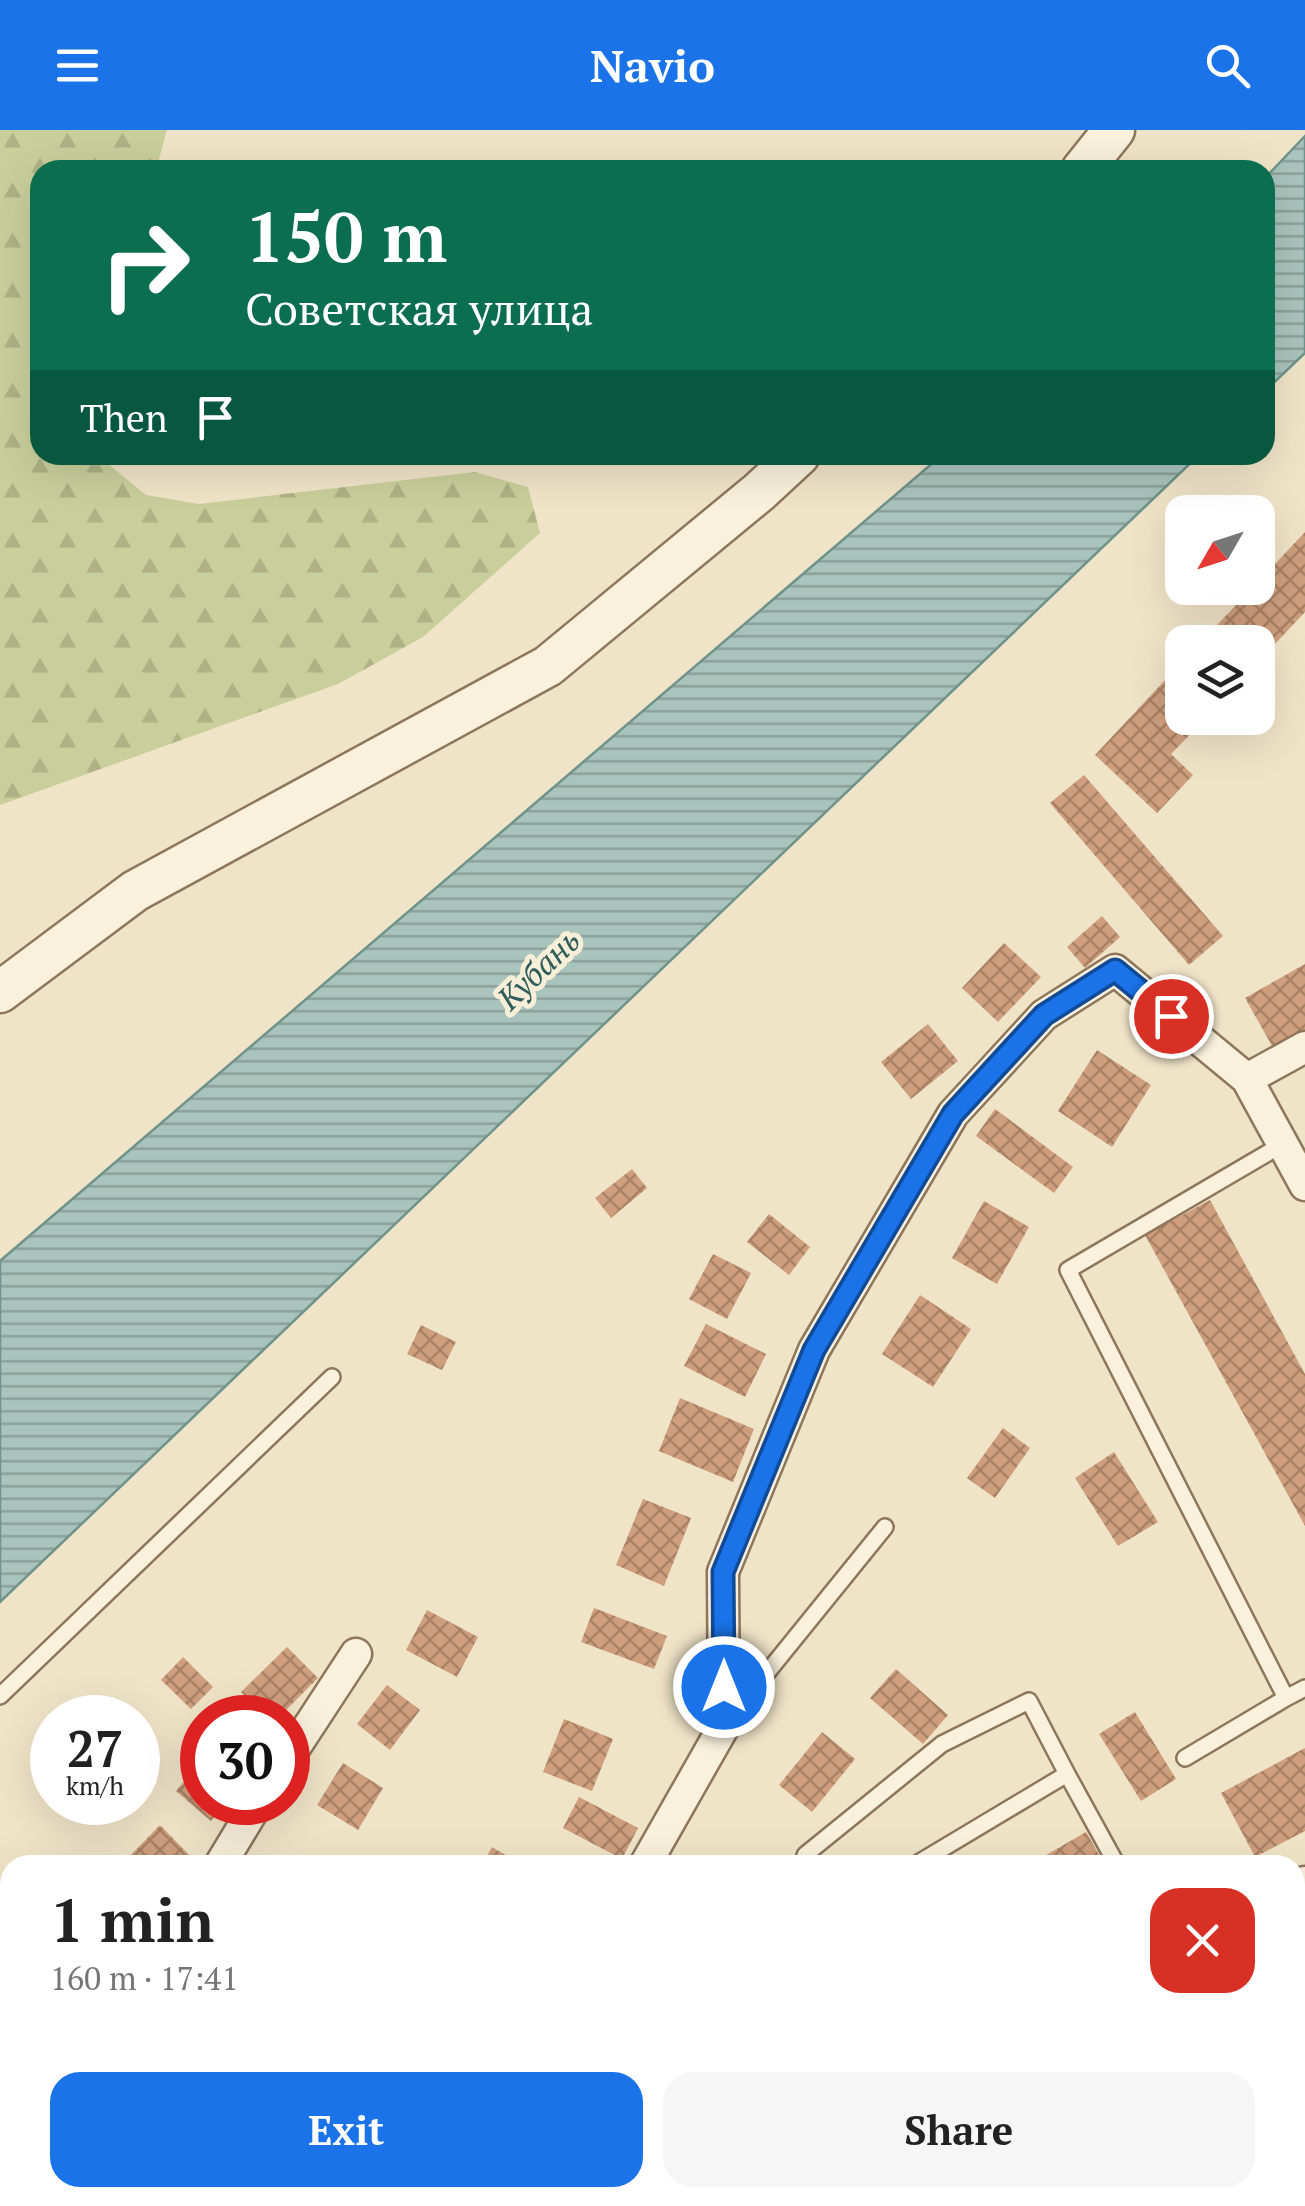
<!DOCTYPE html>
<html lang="en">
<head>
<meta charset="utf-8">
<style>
  body { margin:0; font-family:"PT Serif",serif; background:#f6f6f6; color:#222; height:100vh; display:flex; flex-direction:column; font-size:38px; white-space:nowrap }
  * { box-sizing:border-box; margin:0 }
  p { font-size:32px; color:#767676 }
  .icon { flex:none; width:55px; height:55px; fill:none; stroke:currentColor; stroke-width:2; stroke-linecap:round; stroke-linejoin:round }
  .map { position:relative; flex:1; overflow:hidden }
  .details { position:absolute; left:0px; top:1725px; width:1305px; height:352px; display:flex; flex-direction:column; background:#fff; border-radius:30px 30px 0 0; box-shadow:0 10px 40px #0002 }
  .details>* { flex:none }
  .hud { position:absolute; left:30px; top:30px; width:1245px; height:305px; border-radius:30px; box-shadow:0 10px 40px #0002; background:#0b6e4f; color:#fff; overflow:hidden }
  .needle { width:65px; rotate:231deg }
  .tools { position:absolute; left:1165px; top:365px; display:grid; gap:20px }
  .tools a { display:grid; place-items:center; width:110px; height:110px; border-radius:20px; background:#fff; box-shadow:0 10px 40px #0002; font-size:50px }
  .speed { position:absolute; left:30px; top:1565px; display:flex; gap:20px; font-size:50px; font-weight:700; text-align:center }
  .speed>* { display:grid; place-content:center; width:130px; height:130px; border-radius:50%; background:#fff; box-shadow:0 10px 40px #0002; line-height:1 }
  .speed small { font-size:25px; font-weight:400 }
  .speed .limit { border:15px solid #d22; background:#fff; color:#111 }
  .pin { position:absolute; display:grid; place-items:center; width:85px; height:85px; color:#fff; margin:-42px; border:5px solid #fff; border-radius:50%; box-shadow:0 2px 10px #0007 }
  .me { position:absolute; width:110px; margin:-55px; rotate:0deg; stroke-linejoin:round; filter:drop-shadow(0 0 8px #0008) }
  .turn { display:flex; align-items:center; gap:35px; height:210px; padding:0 50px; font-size:45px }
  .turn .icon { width:130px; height:130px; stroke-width:2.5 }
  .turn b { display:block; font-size:70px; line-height:85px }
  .then { display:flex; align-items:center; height:95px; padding:0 50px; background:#0003; gap:20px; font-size:38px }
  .round { display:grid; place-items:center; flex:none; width:105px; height:105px; border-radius:30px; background:#f6f6f6 }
  .head { display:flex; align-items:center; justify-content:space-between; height:170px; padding:0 50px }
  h1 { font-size:60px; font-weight:800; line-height:75px }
  .primary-button { display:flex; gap:20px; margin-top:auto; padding:20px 50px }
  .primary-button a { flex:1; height:115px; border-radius:30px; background:#1a73e8; color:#fff; font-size:40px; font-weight:800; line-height:115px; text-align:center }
  .primary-button a+a { background:#f6f6f6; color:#222 }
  header { display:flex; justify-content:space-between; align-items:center; height:130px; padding:0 50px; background:#1a73e8; color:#fff; font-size:45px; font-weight:800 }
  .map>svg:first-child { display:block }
  .forest { fill:url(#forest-firs) }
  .water { fill:url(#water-rules); stroke:#6f938a; stroke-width:2.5 }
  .building { fill:url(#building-cross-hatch) }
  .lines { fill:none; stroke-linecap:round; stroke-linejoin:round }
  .service-casing { stroke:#8d765c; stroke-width:20 }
  .minor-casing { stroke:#8d765c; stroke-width:35 }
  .tertiary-casing { stroke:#8d765c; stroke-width:45 }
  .service { stroke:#faf1dc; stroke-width:15 }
  .minor { stroke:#faf1dc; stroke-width:30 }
  .tertiary { stroke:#faf1dc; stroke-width:40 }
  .route-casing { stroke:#114b97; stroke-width:25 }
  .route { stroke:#1a73e8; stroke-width:18 }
  .labels { text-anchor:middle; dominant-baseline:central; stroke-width:10; stroke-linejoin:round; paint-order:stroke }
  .water-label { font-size:32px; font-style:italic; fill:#2f5d5a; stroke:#f7eed8 }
</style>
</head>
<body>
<header><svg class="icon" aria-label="menu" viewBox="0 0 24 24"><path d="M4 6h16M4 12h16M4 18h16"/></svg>Navio<svg class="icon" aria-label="search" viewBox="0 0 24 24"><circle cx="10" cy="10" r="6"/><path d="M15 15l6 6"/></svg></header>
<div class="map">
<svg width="1305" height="2076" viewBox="0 0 1305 2076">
  <defs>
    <pattern id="forest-firs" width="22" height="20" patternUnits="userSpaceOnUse" patternTransform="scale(2.5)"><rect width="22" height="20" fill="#c9cf9b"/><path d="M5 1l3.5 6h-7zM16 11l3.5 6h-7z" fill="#aeb285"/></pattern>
    <pattern id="water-rules" width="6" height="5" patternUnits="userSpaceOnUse" patternTransform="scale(2.5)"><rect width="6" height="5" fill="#a9c4bc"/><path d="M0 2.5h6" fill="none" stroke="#8ba098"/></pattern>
    <pattern id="building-cross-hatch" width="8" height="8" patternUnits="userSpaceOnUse" patternTransform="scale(2.5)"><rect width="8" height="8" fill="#cf9f7d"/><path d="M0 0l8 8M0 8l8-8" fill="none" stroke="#a98266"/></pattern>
  </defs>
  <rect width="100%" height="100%" fill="#f0e4c8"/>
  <!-- forest -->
  <path class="forest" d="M 0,0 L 167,0 L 156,40 L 40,40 L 40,325 L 104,325 L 107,333 L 146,365 L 199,374 L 475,342 L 528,357 L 540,403 L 423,507 L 338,554 L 0,675 Z"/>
  <!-- water -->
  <path class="water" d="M 1305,6 L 1305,223 L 1265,261 L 1265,48 Z
    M 942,325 L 1199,325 L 0,1472 L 0,1131 Z"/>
  <!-- building -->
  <path class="building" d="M 1305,402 L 1305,482 L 1258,532 L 1258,512 L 1201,512 L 1252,458 L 1258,458 L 1258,452 Z
    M 1182,532 L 1182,588 L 1206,588 L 1171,624 L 1193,645 L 1157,683 L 1095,625 Z
    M 1084,645 L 1223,806 L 1189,835 L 1050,673 Z
    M 1102,786 L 1120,807 L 1085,838 L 1067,817 Z
    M 1004,813 L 1041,847 L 998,892 L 962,858 Z
    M 1305,834 L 1305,904 L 1275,921 L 1245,868 Z
    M 928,894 L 958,931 L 911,969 L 881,932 Z
    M 1097,920 L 1151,955 L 1112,1017 L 1058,981 Z
    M 995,979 L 1073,1037 L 1054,1063 L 976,1006 Z
    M 632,1039 L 647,1058 L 611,1088 L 595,1068 Z
    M 1210,1070 L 1305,1244 L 1305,1396 L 1145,1105 Z
    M 984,1071 L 1029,1097 L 997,1154 L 952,1128 Z
    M 769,1084 L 810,1117 L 789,1145 L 747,1112 Z
    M 713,1124 L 751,1143 L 727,1189 L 689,1169 Z
    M 920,1165 L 971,1199 L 933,1257 L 882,1224 Z
    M 706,1194 L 766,1224 L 745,1267 L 684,1236 Z
    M 421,1195 L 456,1212 L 442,1240 L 407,1224 Z
    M 680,1268 L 754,1299 L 733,1352 L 659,1321 Z
    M 1003,1298 L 1030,1318 L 995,1368 L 967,1348 Z
    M 1114,1322 L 1158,1392 L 1118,1416 L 1075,1348 Z
    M 643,1369 L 691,1388 L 664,1456 L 616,1435 Z
    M 594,1478 L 667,1506 L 654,1539 L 581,1512 Z
    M 427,1480 L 478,1507 L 457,1547 L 406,1520 Z
    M 287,1517 L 318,1548 L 278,1588 L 267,1588 L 241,1562 Z
    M 183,1527 L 213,1557 L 191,1579 L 161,1550 Z
    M 896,1539 L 948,1585 L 923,1614 L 870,1568 Z
    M 387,1555 L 420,1580 L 390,1620 L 357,1594 Z
    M 1135,1582 L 1176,1649 L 1141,1671 L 1099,1604 Z
    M 564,1589 L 613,1609 L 592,1661 L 543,1642 Z
    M 822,1602 L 855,1629 L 812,1682 L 779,1655 Z
    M 1305,1618 L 1305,1701 L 1255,1727 L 1221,1663 Z
    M 202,1630 L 202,1672 L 226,1672 L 211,1691 L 176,1661 Z
    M 343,1633 L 383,1658 L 358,1700 L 317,1675 Z
    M 579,1667 L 638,1698 L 622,1729 L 563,1698 Z
    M 160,1695 L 194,1730 L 190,1735 L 133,1735 L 127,1729 Z
    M 1086,1702 L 1105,1735 L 1029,1735 Z
    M 492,1717 L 522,1735 L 482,1735 Z
    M 0,1782 L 10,1794 L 10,1836 L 0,1845 Z
    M 1305,1976 L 1305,2060 L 1295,2065 L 1295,1982 Z
    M 426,2068 L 467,2068 L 458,2076 L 434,2076 Z
    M 1038,2068 L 1195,2068 L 1179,2076 L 1022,2076 Z
    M 1206,2068 L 1291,2068 L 1275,2076 L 1211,2076 Z"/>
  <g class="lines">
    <!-- service casing -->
    <g class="service-casing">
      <path id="service" d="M 1283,1014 L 1068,1140 L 1286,1568 L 1305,1558
        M 0,1566 L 332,1247
        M 727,1592 L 885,1397
        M 1185,1628 L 1286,1568
        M 805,1725 L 942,1614 L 1029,1571 L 1067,1644
        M 915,1735 L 1067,1644 L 1117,1735
        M 617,2068 L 621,2076"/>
    </g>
    <!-- minor casing -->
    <g class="minor-casing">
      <path id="minor" d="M 1247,949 L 1305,917
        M 288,1628 L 356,1524
        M 220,1735 L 258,1672
        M 645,1735 L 724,1596 L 723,1442 L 814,1220 L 953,984 L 1044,885 L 1115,840 L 1247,949 L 1305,1055
        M 0,1906 L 10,1898
        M 534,2076 L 535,2068"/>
    </g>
    <!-- tertiary casing -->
    <g class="tertiary-casing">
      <path id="tertiary" d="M 1082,40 L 1114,0
        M 0,862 L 135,761 L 548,536 L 759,362 L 799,325
        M 1295,1763 L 1305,1757
        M 753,2076 L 767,2068"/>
    </g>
    <!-- service -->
    <use href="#service" class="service"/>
    <!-- minor -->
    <use href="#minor" class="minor"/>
    <!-- tertiary -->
    <use href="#tertiary" class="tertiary"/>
  </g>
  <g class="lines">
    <!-- route casing -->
    <g class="route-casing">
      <path id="route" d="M 724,1557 L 723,1442 L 814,1220 L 953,984 L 1044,885 L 1115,840 L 1171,886"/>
    </g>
    <!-- route -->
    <use href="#route" class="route"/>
  </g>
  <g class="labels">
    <!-- water labels -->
    <g class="water-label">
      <text transform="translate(538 839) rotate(-44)">Кубань</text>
    </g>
  </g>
</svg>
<div class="tools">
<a><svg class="needle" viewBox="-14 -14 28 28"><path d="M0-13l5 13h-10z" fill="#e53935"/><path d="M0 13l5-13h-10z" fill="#767676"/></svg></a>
<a><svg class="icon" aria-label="layers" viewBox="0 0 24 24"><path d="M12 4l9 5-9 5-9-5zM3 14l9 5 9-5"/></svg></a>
</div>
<div class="speed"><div>27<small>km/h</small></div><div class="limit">30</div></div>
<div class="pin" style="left:1171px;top:886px;background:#d93025"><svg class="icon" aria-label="arrive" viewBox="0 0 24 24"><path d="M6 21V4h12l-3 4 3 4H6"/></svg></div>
<svg class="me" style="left:724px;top:1557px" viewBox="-20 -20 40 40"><circle r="17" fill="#1a73e8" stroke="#fff" stroke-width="3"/><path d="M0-11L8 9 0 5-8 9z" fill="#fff"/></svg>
<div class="hud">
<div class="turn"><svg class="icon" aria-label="right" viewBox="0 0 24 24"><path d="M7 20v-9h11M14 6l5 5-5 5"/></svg><div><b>150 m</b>Советская улица</div></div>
<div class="then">Then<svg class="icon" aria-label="arrive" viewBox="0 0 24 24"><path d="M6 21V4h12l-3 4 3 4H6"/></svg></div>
</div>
<section class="details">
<div class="head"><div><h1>1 min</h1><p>160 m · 17:41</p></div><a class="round" style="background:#d93025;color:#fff"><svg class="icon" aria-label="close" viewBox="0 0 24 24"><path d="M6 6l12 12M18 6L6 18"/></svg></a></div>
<div class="primary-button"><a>Exit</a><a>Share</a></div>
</section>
</div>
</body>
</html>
